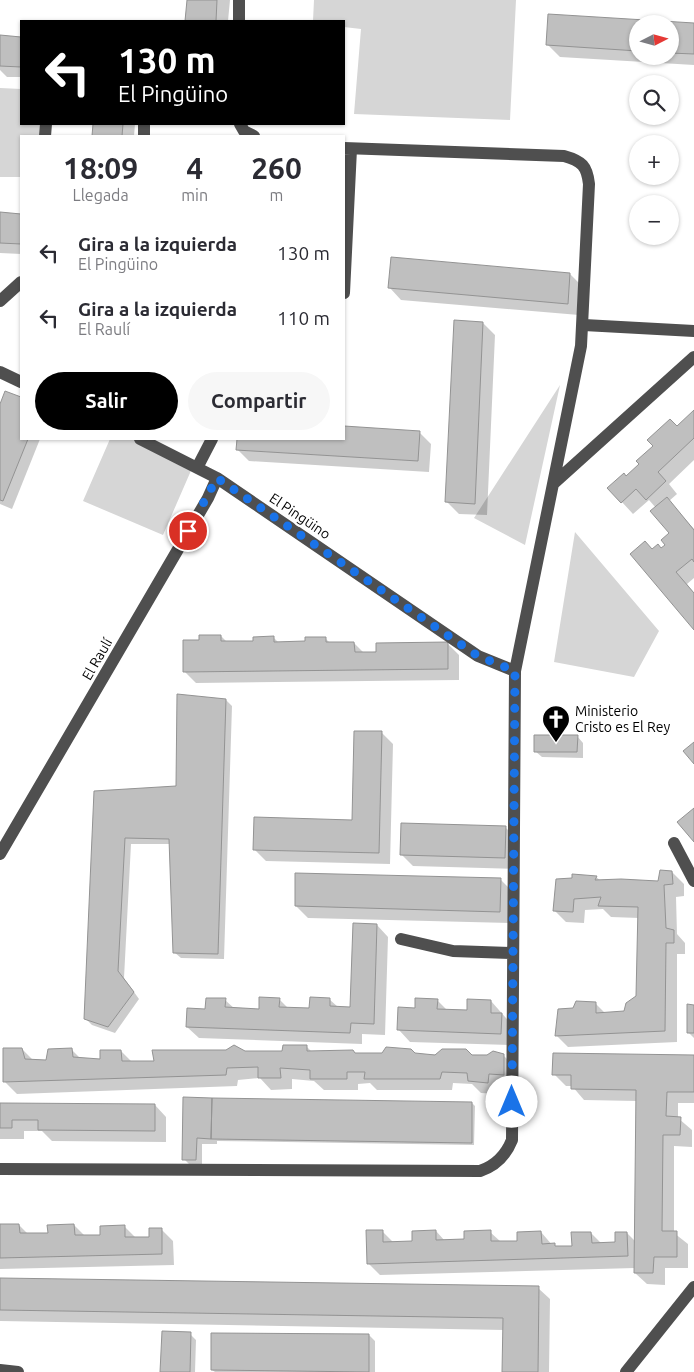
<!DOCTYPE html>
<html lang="es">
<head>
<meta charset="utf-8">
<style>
  body { margin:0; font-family:Ubuntu,sans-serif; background:#f7f7f7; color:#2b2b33; height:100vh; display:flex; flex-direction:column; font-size:19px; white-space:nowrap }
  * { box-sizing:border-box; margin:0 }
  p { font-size:16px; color:#7c7c81 }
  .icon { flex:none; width:28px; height:28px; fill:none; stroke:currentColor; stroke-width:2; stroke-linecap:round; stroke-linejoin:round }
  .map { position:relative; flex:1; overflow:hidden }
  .sheet { position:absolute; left:20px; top:135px; width:325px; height:305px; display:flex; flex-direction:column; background:#fff; border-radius:0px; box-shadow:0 1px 4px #0004 }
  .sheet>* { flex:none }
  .guide { position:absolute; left:20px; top:20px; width:325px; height:105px; border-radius:0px; box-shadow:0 1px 4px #0004; background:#000; color:#fff; overflow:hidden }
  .needle { width:32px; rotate:84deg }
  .controls { position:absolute; left:629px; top:15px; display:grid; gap:10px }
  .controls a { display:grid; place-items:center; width:50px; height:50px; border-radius:50%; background:#fff; box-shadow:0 1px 4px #0004; font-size:25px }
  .pin { position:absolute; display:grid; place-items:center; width:42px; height:42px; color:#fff; margin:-21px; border:2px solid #fff; border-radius:50%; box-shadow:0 1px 5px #0007 }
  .me { position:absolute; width:55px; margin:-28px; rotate:0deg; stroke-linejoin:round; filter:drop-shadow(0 0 4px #0008) }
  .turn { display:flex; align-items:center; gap:18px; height:105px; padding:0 15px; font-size:22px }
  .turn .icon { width:65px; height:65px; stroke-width:2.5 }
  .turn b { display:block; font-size:35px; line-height:42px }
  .eta { display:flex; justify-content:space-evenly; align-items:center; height:85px; text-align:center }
  .eta b { font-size:30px; font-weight:700; line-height:35px }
  .button { display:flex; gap:10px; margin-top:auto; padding:10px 15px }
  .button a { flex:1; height:58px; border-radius:30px; background:#000; color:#fff; font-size:20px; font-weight:700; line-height:58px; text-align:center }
  .button a+a { background:#f7f7f7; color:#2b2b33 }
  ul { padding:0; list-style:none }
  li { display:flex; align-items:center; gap:15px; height:65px; padding:0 15px }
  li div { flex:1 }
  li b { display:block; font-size:19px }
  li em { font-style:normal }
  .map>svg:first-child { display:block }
  .green { fill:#d6d6d6 }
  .shadow { fill:#0003; fill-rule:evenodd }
  .building { fill:#bfbfbf; stroke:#939393 }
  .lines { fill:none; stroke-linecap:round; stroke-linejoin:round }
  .minor { stroke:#4f4f4f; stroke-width:12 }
  .route { stroke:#1a73e8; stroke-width:9; stroke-dasharray:0 16.2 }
  .labels { text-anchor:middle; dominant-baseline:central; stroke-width:4.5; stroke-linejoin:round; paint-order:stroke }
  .street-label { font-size:14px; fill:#000; stroke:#fff }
  .poi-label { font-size:14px; fill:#000; stroke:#fff; text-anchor:start }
</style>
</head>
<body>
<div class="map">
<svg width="694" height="1372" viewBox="0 0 694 1372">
  <rect width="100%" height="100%" fill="#fff"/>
  <!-- green -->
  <path class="green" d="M 314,0 L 516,0 L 510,120 L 354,114 L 361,29 L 344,27 L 344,21 L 313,21 Z
    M 0,88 L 21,89 L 21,124 L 46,124 L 46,136 L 21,136 L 21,177 L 0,177 Z
    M 560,385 L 525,545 L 474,518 Z
    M 110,439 L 132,439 L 193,466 L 163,535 L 83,501 Z
    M 575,532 L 659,631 L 634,677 L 554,662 Z"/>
  <!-- shadow -->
  <path class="shadow" d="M 188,0 L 230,0 L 228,21 L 187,21 Z
    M 549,15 L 694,24 L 694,65 L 560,57 L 548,45 ZM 638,24 L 670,24 L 670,56 L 638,56 Z
    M 0,36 L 21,38 L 21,77 L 7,77 L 0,70 Z
    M 94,124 L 135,124 L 134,136 L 93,136 Z
    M 0,213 L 21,215 L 21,254 L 0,253 Z
    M 570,274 L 582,286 L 579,315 L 401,300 L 390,288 Z
    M 483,323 L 495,335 L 487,515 L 459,514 L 447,502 Z
    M 6,393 L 21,399 L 21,439 L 40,439 L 12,509 L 0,504 L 0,408 Z
    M 694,411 L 694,460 L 669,484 L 677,494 L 669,501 L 694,529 L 694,578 L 687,584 L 694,593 L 694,628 L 652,550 L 662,549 L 667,545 L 671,534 L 656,508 L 649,500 L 633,514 L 609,488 L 626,478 Z
    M 344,427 L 419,432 L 431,444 L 429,472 L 249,461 L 237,449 L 238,439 L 344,439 Z
    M 221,636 L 227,642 L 254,642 L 273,637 L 279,643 L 306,642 L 325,638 L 331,644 L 354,643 L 364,653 L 447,643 L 459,655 L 459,680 L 196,683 L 184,671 L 201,641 Z
    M 226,700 L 232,706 L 224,959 L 181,958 L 174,952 L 171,844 L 131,844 L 124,978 L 139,999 L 115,1033 L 92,1025 L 85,1018 L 95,792 L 177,787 Z
    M 381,732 L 393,744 L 390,864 L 266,861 L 254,849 L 353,821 Z
    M 577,736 L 583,743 L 583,758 L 542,757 L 535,751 Z
    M 505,827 L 517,839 L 516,869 L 413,866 L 402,855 Z
    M 672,872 L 684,884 L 684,896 L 676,897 L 677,934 L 685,943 L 685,954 L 677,954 L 677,1042 L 568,1047 L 556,1035 L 574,1009 L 596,1004 L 605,1013 L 625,1012 L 638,997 L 639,918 L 611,917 L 603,909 L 585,910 L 584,923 L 566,922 L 554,910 L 596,877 L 601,881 L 659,882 Z
    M 501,880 L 513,892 L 512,923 L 308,918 L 296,906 Z
    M 377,925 L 388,937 L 385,1035 L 362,1034 L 362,1044 L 199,1038 L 187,1027 L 206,1010 L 225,1000 L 235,1009 L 260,1010 L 279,999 L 288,1008 L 311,1009 L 329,999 L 338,1007 L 351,1008 Z
    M 437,1000 L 448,1011 L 468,1011 L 491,1001 L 513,1026 L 512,1045 L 410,1042 L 399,1030 L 416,1009 Z
    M 694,1006 L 694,1038 L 688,1032 Z
    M 306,1046 L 312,1052 L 356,1054 L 503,1055 L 515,1067 L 515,1086 L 500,1085 L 500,1094 L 481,1093 L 472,1084 L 453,1083 L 452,1090 L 377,1090 L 370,1083 L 358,1084 L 358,1090 L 324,1090 L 314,1081 L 292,1079 L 292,1089 L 271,1090 L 260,1078 L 238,1080 L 237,1086 L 17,1094 L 5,1082 L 22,1049 L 34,1061 L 47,1061 L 72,1050 L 81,1059 L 101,1060 L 121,1051 L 132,1062 L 155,1063 L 245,1052 L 283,1052 Z
    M 694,1056 L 694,1103 L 678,1103 L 678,1118 L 692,1130 L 692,1147 L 674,1146 L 674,1233 L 688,1244 L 688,1268 L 665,1268 L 665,1285 L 647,1284 L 635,1273 L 635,1268 L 380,1275 L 368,1263 L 382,1231 L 394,1243 L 414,1242 L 436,1231 L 445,1241 L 465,1240 L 490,1232 L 501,1242 L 518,1242 L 541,1232 L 553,1246 L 573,1247 L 591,1233 L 602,1244 L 616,1244 L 627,1233 L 636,1242 L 637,1101 L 584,1100 L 572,1086 L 566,1086 L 554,1074 Z
    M 185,1099 L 472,1103 L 475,1106 L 474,1145 L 217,1141 L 217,1144 L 202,1144 L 202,1165 L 190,1165 L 184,1159 Z
    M 0,1104 L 155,1105 L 166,1117 L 166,1142 L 52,1141 L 42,1131 L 24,1131 L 24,1139 L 0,1139 Z
    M 19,1225 L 28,1234 L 49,1234 L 74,1225 L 85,1236 L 102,1236 L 124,1226 L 136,1238 L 150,1238 L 161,1229 L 173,1241 L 174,1265 L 0,1269 L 0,1226 Z
    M 0,1279 L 538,1288 L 550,1299 L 549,1372 L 503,1372 L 504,1330 L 0,1321 Z
    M 190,1334 L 196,1340 L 195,1372 L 162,1372 Z
    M 369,1335 L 375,1341 L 375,1372 L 215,1372 L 212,1370 Z"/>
  <!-- building -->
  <path class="building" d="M 187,0 L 217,0 L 216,21 L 185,21 Z
    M 548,14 L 694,23 L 694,54 L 670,53 L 670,24 L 638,24 L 638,51 L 546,45 Z
    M 0,35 L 21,37 L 21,67 L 0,66 Z
    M 93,124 L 123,124 L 122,136 L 92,136 Z
    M 0,212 L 21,214 L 21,244 L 0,243 Z
    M 391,257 L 570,273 L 568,304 L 388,288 Z
    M 454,320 L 483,322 L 475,504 L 445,502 Z
    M 5,391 L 21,397 L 21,439 L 28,439 L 3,501 L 0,500 L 0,404 Z
    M 694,410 L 694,438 L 658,472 L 666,481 L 646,500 L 636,489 L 621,503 L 607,488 L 624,473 L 626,476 L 639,464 L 636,461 L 653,446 L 647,440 L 670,419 L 677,426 Z
    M 344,426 L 420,431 L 418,461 L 236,450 L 237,439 L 344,439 Z
    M 667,497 L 694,530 L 694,562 L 692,559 L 676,572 L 694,593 L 694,630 L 630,554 L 645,541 L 652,549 L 658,544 L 661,548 L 665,545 L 661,540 L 669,533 L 650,511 Z
    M 199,635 L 221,635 L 221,641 L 253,641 L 253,637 L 274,636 L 274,642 L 305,641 L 305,637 L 326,637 L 326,642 L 354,642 L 355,652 L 376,652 L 376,643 L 448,642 L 448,669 L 183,672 L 183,640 L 199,640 Z
    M 177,694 L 226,699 L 218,954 L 173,953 L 169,839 L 125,838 L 118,971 L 134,992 L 108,1027 L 84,1019 L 94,791 L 176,786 Z
    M 354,731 L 382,731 L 379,853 L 253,850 L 254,817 L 352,820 Z
    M 534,735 L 578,735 L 577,752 L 534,752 Z
    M 694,742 L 694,764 L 683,751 Z
    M 694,808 L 694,842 L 677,822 Z
    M 401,823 L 506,826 L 505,858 L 400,855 Z
    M 660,870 L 672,871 L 673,884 L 664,885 L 666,928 L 674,930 L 674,943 L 666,943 L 665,1031 L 555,1036 L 558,1009 L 573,1008 L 576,1001 L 596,1002 L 596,1013 L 624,1011 L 626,1003 L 636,996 L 638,907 L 598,906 L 601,897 L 574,899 L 573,912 L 553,911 L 556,879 L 572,878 L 572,874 L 597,876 L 595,880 L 621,879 L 658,881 Z
    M 295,873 L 501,878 L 500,912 L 295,906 Z
    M 353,923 L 377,924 L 374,1024 L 351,1023 L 350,1033 L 186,1027 L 187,1008 L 205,1009 L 206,998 L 226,998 L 225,1007 L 259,1009 L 259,997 L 280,998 L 279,1007 L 309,1008 L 310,997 L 330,998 L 330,1006 L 350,1007 Z
    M 415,998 L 438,999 L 437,1009 L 467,1010 L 467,999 L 491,1000 L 491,1013 L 502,1013 L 501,1034 L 397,1030 L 398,1007 L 415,1008 Z
    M 687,1004 L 694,1005 L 694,1033 L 687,1033 Z
    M 234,1045 L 245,1051 L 282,1051 L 283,1045 L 307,1045 L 307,1051 L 353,1050 L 355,1053 L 382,1053 L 386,1047 L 411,1049 L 415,1053 L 435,1055 L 442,1049 L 466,1049 L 472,1055 L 487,1055 L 493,1051 L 504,1054 L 504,1075 L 489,1074 L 488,1083 L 468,1081 L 467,1073 L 442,1072 L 440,1079 L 364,1079 L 365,1072 L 347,1072 L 347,1079 L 310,1079 L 310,1070 L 280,1068 L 281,1078 L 258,1078 L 258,1067 L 227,1068 L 226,1075 L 3,1082 L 3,1048 L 22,1048 L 25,1059 L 46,1060 L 48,1049 L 72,1048 L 73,1057 L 100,1059 L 100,1050 L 121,1050 L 122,1061 L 154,1061 L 152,1050 L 226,1050 Z
    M 553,1053 L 694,1055 L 694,1092 L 667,1092 L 666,1116 L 681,1117 L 680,1135 L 663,1135 L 662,1231 L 677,1231 L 677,1257 L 654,1257 L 653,1273 L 634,1273 L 636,1090 L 571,1089 L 571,1075 L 552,1075 Z
    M 183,1097 L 212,1098 L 211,1139 L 197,1138 L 196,1160 L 182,1160 Z
    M 212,1098 L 472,1102 L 472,1143 L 211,1139 Z
    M 0,1103 L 155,1104 L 155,1131 L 38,1130 L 38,1120 L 12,1120 L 12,1128 L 0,1128 Z
    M 0,1224 L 19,1224 L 20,1233 L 48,1233 L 47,1225 L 74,1224 L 75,1235 L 100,1235 L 100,1226 L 125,1225 L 125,1237 L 149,1237 L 149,1228 L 162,1228 L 162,1254 L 0,1258 Z
    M 366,1230 L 383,1230 L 383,1242 L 412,1241 L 412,1231 L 436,1230 L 436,1240 L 464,1239 L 464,1231 L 491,1230 L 491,1241 L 517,1241 L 517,1232 L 541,1231 L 542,1244 L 555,1243 L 555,1246 L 572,1246 L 571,1232 L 591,1232 L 592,1243 L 615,1242 L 615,1232 L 627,1232 L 628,1256 L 367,1264 Z
    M 0,1278 L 539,1286 L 538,1372 L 502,1372 L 503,1318 L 0,1310 Z
    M 162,1331 L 191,1332 L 190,1372 L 160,1372 Z
    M 211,1333 L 369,1334 L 369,1372 L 211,1370 Z"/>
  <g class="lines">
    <!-- minor -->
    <path class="minor" d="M 239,21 L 239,0
      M 240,124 L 244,131 L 254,136
      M 45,136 L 46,124
      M 144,136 L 144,124
      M 344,293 L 351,149
      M 0,301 L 21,282
      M 584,325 L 694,331
      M 0,372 L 21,382
      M 140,439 L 217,478 L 478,656 L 515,671
      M 198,466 L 212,439
      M 553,484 L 694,357
      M 674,843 L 694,881
      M 0,854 L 208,498 L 217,478
      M 401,939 L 453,951 L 513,953
      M 0,1169 L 480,1171 C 495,1166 506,1155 512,1140 L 515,671 L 581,346 L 589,184 C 587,166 582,161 564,156 L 344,148
      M 0,1370 L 18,1372
      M 626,1372 L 694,1287"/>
  </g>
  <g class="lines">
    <!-- route -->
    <path class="route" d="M 188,531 L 217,478 L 478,656 L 515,671 L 512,1102"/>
  </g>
  <!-- icons -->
  <defs>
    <g id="church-pin" transform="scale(1.4375)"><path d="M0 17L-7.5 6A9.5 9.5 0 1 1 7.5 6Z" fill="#000" stroke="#fff"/><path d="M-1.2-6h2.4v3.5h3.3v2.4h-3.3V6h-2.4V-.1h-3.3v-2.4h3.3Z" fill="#fff"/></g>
  </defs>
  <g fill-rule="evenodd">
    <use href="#church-pin" x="556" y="719"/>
  </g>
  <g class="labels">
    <!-- street labels -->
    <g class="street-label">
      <text transform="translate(300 516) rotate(34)">El Pingüino</text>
      <text transform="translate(97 659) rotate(-60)">El Raulí</text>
    </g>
    <!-- poi labels -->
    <g class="poi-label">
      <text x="575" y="711">Ministerio<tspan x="575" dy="16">Cristo es El Rey</tspan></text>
    </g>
  </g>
</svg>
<div class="controls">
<a><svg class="needle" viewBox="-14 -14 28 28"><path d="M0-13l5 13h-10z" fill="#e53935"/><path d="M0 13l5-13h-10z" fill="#7c7c81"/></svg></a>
<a><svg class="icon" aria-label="search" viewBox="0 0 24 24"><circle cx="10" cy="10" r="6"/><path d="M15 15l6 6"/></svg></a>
<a>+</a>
<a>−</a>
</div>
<div class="pin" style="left:188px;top:531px;background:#d93025"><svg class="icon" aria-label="arrive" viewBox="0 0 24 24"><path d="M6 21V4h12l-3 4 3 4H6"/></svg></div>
<svg class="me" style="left:512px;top:1102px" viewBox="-20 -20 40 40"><circle r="19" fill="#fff"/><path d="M0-13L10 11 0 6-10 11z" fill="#1a73e8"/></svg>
<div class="guide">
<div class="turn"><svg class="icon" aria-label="left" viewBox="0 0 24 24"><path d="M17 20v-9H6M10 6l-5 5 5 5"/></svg><div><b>130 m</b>El Pingüino</div></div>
</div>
<section class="sheet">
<div class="eta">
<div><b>18:09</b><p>Llegada</p></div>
<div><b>4</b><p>min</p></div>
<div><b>260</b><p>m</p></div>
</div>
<ul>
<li><svg class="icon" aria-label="left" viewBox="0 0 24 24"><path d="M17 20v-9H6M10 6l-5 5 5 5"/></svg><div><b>Gira a la izquierda</b><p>El Pingüino</p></div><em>130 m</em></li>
<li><svg class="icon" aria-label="left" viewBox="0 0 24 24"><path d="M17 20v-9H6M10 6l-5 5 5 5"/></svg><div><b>Gira a la izquierda</b><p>El Raulí</p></div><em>110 m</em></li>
</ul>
<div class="button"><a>Salir</a><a>Compartir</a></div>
</section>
</div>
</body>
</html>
